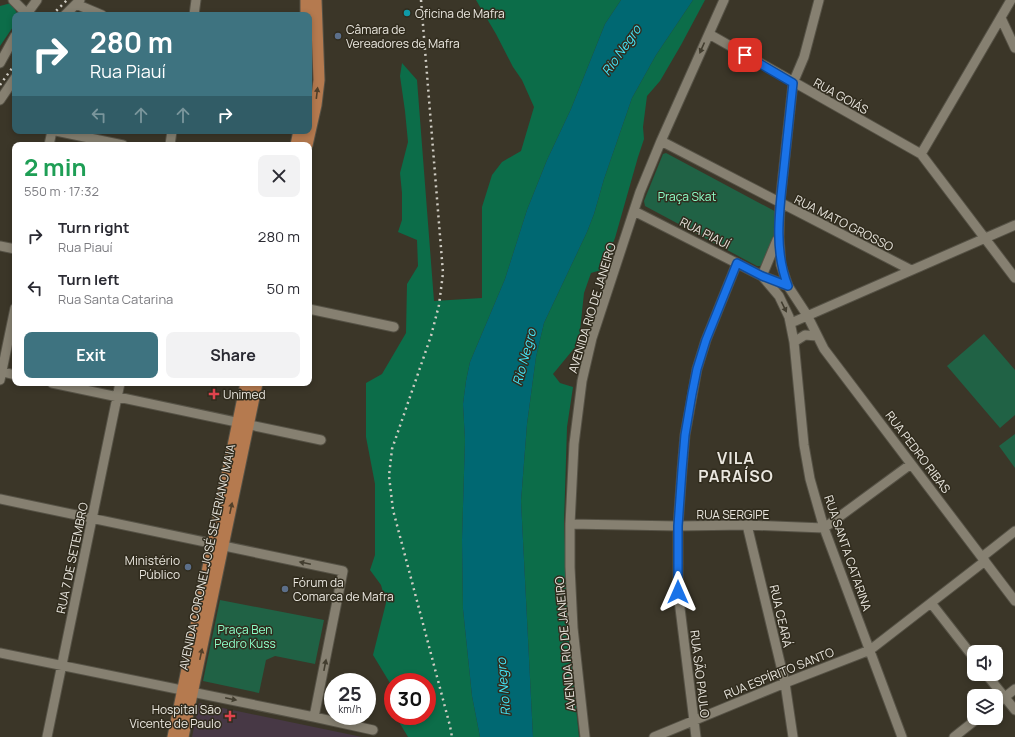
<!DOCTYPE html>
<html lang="en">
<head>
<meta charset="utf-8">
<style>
  body { margin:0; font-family:Manrope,sans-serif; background:#f2f2f3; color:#2b2b33; height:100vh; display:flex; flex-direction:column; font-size:15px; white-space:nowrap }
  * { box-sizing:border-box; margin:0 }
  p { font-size:13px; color:#7c7c81 }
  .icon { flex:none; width:22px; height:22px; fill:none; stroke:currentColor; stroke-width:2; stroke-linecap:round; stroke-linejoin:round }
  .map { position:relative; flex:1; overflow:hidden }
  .drawer { position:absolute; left:12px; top:142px; width:300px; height:244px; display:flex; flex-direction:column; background:#fff; border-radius:8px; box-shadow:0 2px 6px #0003 }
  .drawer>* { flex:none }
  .banner { position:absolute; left:12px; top:12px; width:300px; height:122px; border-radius:8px; box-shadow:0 2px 6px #0003; background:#3e7380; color:#fff; overflow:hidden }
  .tools { position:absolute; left:967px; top:645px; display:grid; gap:8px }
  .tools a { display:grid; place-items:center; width:36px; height:36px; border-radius:8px; background:#fff; box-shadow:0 2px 6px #0003; font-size:20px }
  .speed { position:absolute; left:324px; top:673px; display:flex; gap:8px; font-size:20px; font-weight:700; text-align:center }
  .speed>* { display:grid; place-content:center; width:52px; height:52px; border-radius:50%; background:#fff; box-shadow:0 2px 6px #0003; line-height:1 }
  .speed small { font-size:10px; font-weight:400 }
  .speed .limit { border:6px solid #d22; background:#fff; color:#111 }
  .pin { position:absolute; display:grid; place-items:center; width:34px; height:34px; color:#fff; margin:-17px; border-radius:8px; box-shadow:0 2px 6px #0006 }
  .me { position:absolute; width:44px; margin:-22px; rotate:0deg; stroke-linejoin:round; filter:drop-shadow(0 0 3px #0008) }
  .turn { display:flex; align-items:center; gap:14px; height:84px; padding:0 12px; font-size:18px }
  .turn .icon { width:52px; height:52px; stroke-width:2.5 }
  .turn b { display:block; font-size:28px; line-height:34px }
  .lanes { display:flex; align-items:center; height:38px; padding:0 12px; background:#0003; justify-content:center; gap:20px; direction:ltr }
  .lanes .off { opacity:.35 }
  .round { display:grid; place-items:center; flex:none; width:42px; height:42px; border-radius:8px; background:#f2f2f3 }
  .head { display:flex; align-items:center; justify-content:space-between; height:68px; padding:0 12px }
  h1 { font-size:24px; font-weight:700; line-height:30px; color:#1e9e55 }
  .button { display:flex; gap:8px; margin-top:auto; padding:8px 12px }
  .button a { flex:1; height:46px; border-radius:8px; background:#3e7380; color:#fff; font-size:16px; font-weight:700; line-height:46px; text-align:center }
  .button a+a { background:#f2f2f3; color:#2b2b33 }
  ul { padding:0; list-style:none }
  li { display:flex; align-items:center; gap:12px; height:52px; padding:0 12px }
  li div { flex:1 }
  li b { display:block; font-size:15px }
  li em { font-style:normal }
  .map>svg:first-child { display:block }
  .medical { fill:#473845 }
  .green { fill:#206245 }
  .forest { fill:#0c6d49 }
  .water { fill:#006872 }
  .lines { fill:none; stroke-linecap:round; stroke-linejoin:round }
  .minor-casing { stroke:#565246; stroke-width:11 }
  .major-casing { stroke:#565246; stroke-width:13 }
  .minor { stroke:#868071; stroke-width:9 }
  .major { stroke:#b57a4f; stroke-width:11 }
  .rail { stroke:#d0cdc4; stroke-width:2.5; stroke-dasharray:2 4; stroke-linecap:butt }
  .oneway { fill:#423d2f }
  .oneway2 { fill:#52402a }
  .route-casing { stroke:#114b97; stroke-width:10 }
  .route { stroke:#1a73e8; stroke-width:7 }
  .culture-dot { fill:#0f9aa8; stroke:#312c1e; stroke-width:1.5 }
  .service-dot { fill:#5c6f8a; stroke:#312c1e; stroke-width:1.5 }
  .health-dot { fill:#e0444e; stroke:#312c1e; stroke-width:1.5 }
  .labels { text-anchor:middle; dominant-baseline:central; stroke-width:3; stroke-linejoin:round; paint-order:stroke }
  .poi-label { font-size:12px; fill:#eae7df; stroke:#312c1e; text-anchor:start }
  .street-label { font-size:12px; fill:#eae7df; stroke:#312c1e }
  .park-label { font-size:12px; fill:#8cffc8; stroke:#312c1e }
  .water-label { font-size:13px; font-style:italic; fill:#44e6f9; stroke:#312c1e }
  .district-label { font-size:16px; font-weight:bold; letter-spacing:1px; fill:#eae7df; stroke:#312c1e }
</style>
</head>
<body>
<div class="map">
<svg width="1015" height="737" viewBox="0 0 1015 737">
  <rect width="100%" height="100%" fill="#3b3628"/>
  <!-- medical -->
  <path class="medical" d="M 199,703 L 362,737 L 192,737 Z"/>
  <!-- green -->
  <path class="green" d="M 666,153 L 780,214 L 782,218 L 763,264 L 760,266 L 757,266 L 645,206 L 644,201 L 663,154 Z
    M 984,334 L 1015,370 L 1015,415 L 1000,428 L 947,366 Z
    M 1015,434 L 1015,468 L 999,446 Z
    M 220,600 L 324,620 L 315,664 L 275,656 L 266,660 L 259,693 L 203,681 Z"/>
  <!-- forest -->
  <path class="forest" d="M 476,0 L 621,0 L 605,24 L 571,109 L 547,160 L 527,210 L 505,279 L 470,362 L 466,381 L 463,404 L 465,440 L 462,540 L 463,609 L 472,696 L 480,737 L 408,737 L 399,722 L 400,716 L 427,716 L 427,682 L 393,682 L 393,688 L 373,655 L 386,603 L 381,585 L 370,570 L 375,555 L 375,484 L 366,437 L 366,383 L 382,374 L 406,333 L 407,284 L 418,266 L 417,240 L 398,232 L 402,220 L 402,193 L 400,173 L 408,142 L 405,111 L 400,76 L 402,63 L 417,80 L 434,301 L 482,298 L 482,207 L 492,175 L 502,162 L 521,151 L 534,107 L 522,80 L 513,67 L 496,34 Z
    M 693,0 L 705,0 L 681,45 L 660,81 L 647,96 L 643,127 L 644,139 L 638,157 L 615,238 L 601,270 L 591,273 L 584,293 L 579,340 L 576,346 L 553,374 L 560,383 L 573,387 L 567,427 L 564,523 L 569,640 L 579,737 L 533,737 L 521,501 L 527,424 L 536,357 L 544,323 L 587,232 L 594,214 L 604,179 L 632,98 L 656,55 Z
    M 11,3 L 18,15 L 15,15 L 15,24 L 0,46 L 0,6 Z"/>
  <!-- water -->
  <path class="water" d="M 621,0 L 693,0 L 656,55 L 632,98 L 604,179 L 594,214 L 587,232 L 544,323 L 536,357 L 527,424 L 521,501 L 533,737 L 480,737 L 472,696 L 463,609 L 462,540 L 465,440 L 463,404 L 466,381 L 470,362 L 505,279 L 527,210 L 547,160 L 571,109 L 605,24 Z"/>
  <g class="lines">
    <!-- minor casing -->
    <g class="minor-casing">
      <path id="minor" d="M 13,0 L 27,14
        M 819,0 L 804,57 L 793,83 L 780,203 L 779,237 L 781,265 L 788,286 L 807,315 L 824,349 L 1015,601
        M 76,4 L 102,15
        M 26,15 L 37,0
        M 65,15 L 80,0
        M 194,15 L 196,0
        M 1001,18 L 1015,48
        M 709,34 L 921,154 L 1015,278
        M 0,63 L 15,36
        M 0,100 L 15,78
        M 56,131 L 123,145
        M 661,141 L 911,270
        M 49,145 L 52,131
        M 170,145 L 172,131
        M 921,154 L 1011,0
        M 634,211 L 762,276 L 788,286
        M 777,240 L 762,276 L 779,296 L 789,317 L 794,342 L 804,445 L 810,479 L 824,528 L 902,737
        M 0,246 L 15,249
        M 309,309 L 394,327
        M 791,323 L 1015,225
        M 794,342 L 805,335 L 817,336
        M 0,371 L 15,375
        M 0,380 L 15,308
        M 52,383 L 321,440
        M 0,499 L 343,571 L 314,717
        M 570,524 L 678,526 L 747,525 L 824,528 L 911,464
        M 747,525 L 785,683 L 793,737
        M 982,557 L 1015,531
        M 931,603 L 974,658
        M 0,653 L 314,717 L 373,730
        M 986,674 L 1015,710
        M 996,704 L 1015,689
        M 47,737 L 120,383
        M 585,737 L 573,628 L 570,567 L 570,524 L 574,444 L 582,381 L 592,338 L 640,192 L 661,141 L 724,0
        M 654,737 L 785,683 L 870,650 L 985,561
        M 696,737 L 678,592 L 678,526 L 682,470 L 685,435 L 697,369 L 706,340 L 737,263
        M 954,737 L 978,718"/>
    </g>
    <!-- major casing -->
    <g class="major-casing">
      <path id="major" d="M 306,0 L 306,15
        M 296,145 L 299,131
        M 307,145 L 316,105 L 319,80 L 316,0
        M 173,737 L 246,383
        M 183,737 L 257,383"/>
    </g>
    <!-- minor -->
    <use href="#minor" class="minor"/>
    <!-- major -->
    <use href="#major" class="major"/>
    <!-- rail -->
    <path class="rail" d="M 421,0 L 443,273 L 439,305 L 431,336 L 392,449 L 389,476 L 393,510 L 450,726 L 452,737
      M 52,15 L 67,0
      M 0,85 L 15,64"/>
  </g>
  <!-- one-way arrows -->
  <defs><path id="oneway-solid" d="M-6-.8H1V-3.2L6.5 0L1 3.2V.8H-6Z"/></defs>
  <g class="oneway">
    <use href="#oneway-solid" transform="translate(702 48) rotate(114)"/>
    <use href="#oneway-solid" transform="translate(784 307) rotate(64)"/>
    <use href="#oneway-solid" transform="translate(305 563) rotate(-168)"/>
    <use href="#oneway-solid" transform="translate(325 665) rotate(-79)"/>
    <use href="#oneway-solid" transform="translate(231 699) rotate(12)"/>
  </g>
  <g class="oneway2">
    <use href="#oneway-solid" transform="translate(317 93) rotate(-83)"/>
    <use href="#oneway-solid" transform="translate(231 508) rotate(-78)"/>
    <use href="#oneway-solid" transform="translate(201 654) rotate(-78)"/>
  </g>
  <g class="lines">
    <!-- route casing -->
    <g class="route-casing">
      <path id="route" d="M 678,592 L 678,526 L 682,470 L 685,435 L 692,394 L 697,369 L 706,340 L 737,263 L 762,276 L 788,286 C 773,248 780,207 784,168 C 787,139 790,111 793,83 L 745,55"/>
    </g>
    <!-- route -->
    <use href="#route" class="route"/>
  </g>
  <!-- markers -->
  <circle class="culture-dot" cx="407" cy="13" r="4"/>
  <g class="service-dot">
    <circle cx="338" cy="36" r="4"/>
    <circle cx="188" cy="567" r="4"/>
    <circle cx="285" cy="589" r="4"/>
  </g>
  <g class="health-dot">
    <path d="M212 388h4v4h4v4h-4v4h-4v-4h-4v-4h4z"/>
    <path d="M228 710h4v4h4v4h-4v4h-4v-4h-4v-4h4z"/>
  </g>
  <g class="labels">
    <!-- poi labels -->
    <g class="poi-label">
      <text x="415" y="13">Oficina de Mafra</text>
      <text x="346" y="29">Câmara de<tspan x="346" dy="14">Vereadores de Mafra</tspan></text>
      <text x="223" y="394">Unimed</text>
      <text x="180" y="560" text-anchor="end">Ministério<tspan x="180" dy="14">Público</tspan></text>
      <text x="293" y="582">Fórum da<tspan x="293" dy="14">Comarca de Mafra</tspan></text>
      <text x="221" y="709" text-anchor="end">Hospital São<tspan x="221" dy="14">Vicente de Paulo</tspan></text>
    </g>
    <!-- street labels -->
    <g class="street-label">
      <text transform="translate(841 96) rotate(29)">RUA GOIÁS</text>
      <text transform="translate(844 223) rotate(27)">RUA MATO GROSSO</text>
      <text transform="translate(705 233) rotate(27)">RUA PIAUÍ</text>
      <text transform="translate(592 308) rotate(-73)">AVENIDA RIO DE JANEIRO</text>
      <text transform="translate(918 452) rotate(53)">RUA PEDRO RIBAS</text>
      <text x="733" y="514">RUA SERGIPE</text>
      <text transform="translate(848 553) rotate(71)">RUA SANTA CATARINA</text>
      <text transform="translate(207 557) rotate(-78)">AVENIDA CORONEL JOSÉ SEVERIANO MAIA</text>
      <text transform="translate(72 558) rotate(-78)">RUA 7 DE SETEMBRO</text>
      <text transform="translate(781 616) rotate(77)">RUA CEARÁ</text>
      <text transform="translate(565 644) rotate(-95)">AVENIDA RIO DE JANEIRO</text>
      <text transform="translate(779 673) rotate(-22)">RUA ESPÍRITO SANTO</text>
      <text transform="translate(700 674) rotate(83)">RUA SÃO PAULO</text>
    </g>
    <!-- park labels -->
    <g class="park-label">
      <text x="687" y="196">Praça Skat</text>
      <text x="245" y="629">Praça Ben<tspan x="245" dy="14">Pedro Kuss</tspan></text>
    </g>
    <!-- water labels -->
    <g class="water-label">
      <text transform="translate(621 50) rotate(-55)">Rio Negro</text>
      <text transform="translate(524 357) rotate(-75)">Rio Negro</text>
      <text transform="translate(503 687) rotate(-95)">Rio Negro</text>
    </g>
    <!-- district labels -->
    <g class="district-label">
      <text x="736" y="458">VILA<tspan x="736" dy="18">PARAÍSO</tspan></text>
    </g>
  </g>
</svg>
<div class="tools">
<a><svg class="icon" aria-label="sound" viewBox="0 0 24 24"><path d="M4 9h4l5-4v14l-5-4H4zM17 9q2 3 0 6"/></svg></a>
<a><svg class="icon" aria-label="layers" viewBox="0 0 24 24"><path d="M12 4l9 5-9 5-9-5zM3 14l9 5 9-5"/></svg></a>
</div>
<div class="speed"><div>25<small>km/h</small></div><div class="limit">30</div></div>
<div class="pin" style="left:745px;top:55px;background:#d93025"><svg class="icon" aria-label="arrive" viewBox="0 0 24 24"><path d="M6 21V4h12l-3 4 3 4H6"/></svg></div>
<svg class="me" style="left:678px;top:592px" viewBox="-20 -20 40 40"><path d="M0-17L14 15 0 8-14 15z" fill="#1a73e8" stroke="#fff" stroke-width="4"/></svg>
<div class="banner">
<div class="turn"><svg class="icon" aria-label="right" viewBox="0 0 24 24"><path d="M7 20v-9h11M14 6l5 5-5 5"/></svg><div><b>280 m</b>Rua Piauí</div></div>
<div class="lanes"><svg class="icon off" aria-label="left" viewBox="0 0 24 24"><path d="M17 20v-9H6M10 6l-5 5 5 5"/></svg><svg class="icon off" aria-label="ahead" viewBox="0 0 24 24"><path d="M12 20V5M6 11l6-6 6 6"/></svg><svg class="icon off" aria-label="ahead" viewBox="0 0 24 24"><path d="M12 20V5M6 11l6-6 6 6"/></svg><svg class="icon" aria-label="right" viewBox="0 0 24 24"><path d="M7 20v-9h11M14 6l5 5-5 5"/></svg></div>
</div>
<section class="drawer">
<div class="head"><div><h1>2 min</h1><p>550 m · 17:32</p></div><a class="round"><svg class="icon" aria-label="close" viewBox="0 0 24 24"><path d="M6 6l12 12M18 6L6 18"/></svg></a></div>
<ul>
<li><svg class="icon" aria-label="right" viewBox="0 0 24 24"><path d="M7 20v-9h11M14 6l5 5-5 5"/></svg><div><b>Turn right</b><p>Rua Piauí</p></div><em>280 m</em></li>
<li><svg class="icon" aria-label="left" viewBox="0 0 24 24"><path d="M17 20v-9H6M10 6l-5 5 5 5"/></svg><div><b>Turn left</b><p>Rua Santa Catarina</p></div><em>50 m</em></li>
</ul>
<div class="button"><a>Exit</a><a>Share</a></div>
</section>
</div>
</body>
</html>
